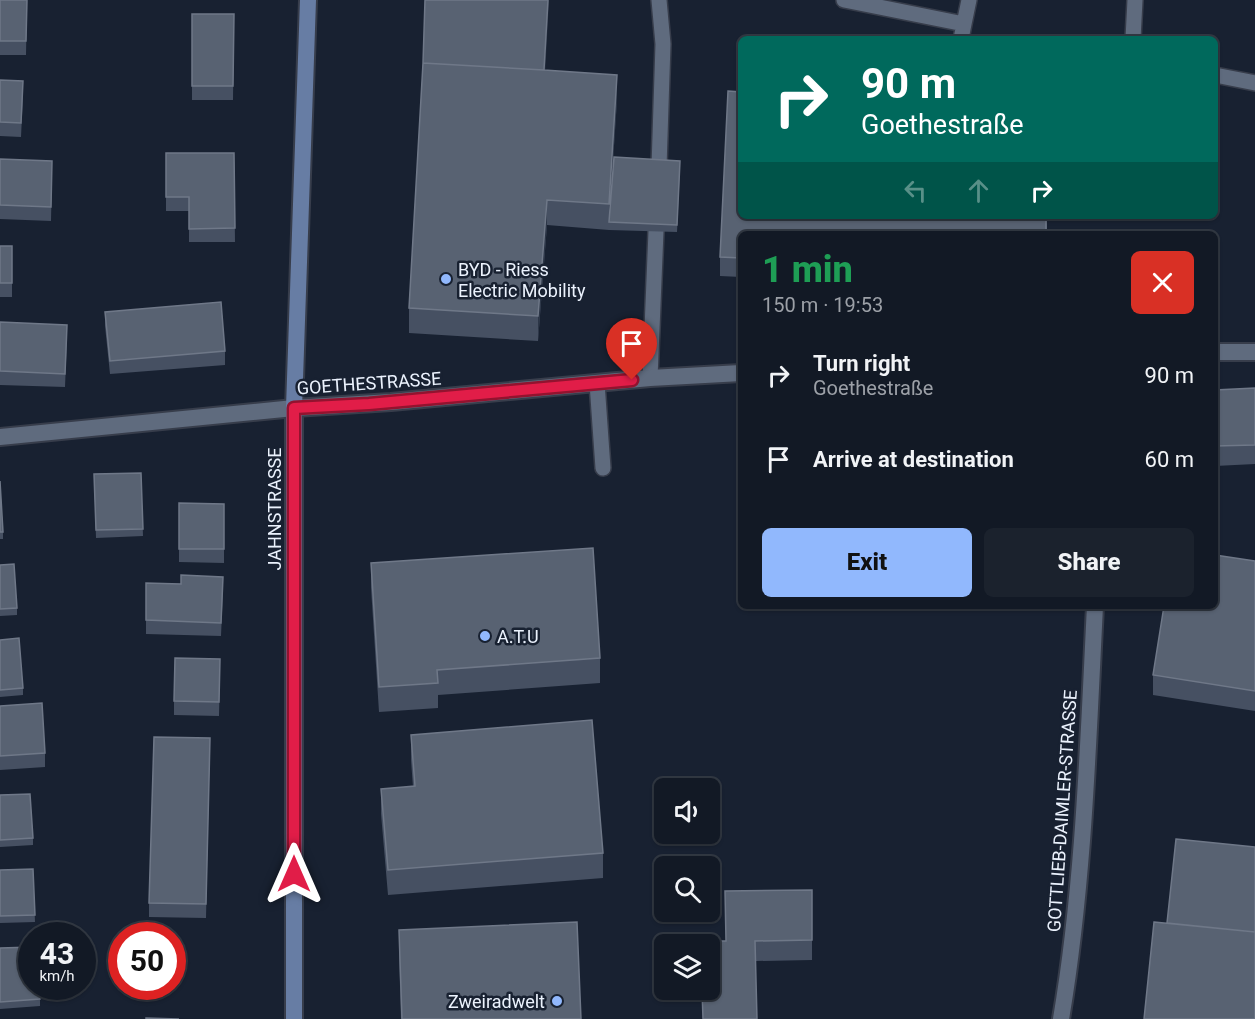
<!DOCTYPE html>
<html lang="en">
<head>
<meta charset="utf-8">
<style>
  body { margin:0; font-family:Roboto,sans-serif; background:#1b222d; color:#f1f3f6; height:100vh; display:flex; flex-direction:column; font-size:22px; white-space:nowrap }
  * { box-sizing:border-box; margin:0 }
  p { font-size:20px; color:#9ca0a7 }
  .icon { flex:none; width:33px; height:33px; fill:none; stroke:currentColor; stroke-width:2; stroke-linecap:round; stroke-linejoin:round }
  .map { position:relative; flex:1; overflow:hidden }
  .panel { position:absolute; left:738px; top:231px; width:480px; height:378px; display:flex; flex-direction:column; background:#121925; border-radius:9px; box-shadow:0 2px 4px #0004,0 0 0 2px #313842 }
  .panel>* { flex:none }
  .hud { position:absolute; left:738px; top:36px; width:480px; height:183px; border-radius:9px; box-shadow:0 2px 4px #0004,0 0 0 2px #313842; background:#00695c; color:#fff; overflow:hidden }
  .tools { position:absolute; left:654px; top:778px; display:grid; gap:12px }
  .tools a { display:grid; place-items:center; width:66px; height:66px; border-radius:9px; background:#121925; box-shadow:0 2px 4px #0004,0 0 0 2px #313842; font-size:30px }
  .speed { position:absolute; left:18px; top:922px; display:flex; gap:12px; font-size:30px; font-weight:700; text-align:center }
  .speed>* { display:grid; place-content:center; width:78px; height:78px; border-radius:50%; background:#121925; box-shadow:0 2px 4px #0004,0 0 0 2px #313842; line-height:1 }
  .speed small { font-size:15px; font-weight:400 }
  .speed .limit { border:9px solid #d22; background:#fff; color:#111 }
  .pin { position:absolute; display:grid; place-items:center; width:51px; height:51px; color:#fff; margin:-62px -26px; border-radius:50% 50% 50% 0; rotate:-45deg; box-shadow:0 0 6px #0007 }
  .pin .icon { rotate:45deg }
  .me { position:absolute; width:66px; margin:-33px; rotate:0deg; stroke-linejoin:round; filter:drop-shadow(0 0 4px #0008) }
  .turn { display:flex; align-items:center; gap:21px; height:126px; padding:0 24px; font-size:27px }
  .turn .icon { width:78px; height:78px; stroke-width:2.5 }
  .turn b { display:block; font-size:42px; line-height:51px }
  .lanes { display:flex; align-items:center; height:57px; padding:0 24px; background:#0003; justify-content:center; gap:30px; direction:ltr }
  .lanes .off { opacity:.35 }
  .round { display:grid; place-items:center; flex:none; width:63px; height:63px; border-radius:9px; background:#1b222d }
  .head { display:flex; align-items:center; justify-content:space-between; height:102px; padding:0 24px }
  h1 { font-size:36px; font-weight:800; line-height:45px; color:#1e9e55 }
  .action { display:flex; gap:12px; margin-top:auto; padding:12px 24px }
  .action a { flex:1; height:69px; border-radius:9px; background:#91b8fd; color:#111; font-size:24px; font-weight:800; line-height:69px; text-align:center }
  .action a+a { background:#1b222d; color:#f1f3f6 }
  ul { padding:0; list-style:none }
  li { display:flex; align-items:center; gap:18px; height:84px; padding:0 24px }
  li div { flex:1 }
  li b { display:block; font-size:22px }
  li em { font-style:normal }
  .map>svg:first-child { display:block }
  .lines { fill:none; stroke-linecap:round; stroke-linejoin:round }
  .service-casing { stroke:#373d4b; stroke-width:18 }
  .minor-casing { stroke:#373d4b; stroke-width:20 }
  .secondary-casing { stroke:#373d4b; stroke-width:20 }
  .service { stroke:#5f6b7e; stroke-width:15 }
  .minor { stroke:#5f6b7e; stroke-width:16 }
  .secondary { stroke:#677da4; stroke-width:16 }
  .wall { fill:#465062 }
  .shaded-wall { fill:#2c3647 }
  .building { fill:#586272; stroke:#6f7888; stroke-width:1.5 }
  .route-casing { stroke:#92132f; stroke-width:15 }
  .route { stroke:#e11d48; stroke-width:10 }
  .poi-dot { fill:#91b8fd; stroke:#182131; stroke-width:2 }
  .labels { text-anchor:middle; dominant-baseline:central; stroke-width:5; stroke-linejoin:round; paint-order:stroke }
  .poi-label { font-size:18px; fill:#ebf2fd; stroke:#182131; text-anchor:start }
  .street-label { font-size:18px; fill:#ebf2fd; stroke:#182131 }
</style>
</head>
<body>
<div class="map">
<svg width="1255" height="1019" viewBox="0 0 1255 1019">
  <rect width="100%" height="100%" fill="#182131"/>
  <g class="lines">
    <!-- service casing -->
    <g class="service-casing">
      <path id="service" d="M 844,0 L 964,24 L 969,0
        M 961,39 L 964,24
        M 1133,39 L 1135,0
        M 1215,75 L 1255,83
        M 659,167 L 663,44 L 659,0
        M 650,378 L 656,231
        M 597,383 L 603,468"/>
    </g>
    <!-- minor casing -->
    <g class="minor-casing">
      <path id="minor" d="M 1215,352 L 1255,352
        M 0,437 L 294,408 L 391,402 L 650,378 L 741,373
        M 1061,1019 C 1084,883 1088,744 1095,606"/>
    </g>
    <!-- secondary casing -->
    <g class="secondary-casing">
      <path id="secondary" d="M 294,1019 L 294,408 L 308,0"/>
    </g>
    <!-- service -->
    <use href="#service" class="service"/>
    <!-- minor -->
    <use href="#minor" class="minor"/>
    <!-- secondary -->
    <use href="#secondary" class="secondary"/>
  </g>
  <!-- wall -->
  <path class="wall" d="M 0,0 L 27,0 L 26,55 L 0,55 Z
    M 192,14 L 234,14 L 233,100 L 192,100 Z
    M 423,63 L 545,70 L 617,100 L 612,176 L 680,168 L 677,232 L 609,230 L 547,225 L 538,341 L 409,333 L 409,308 Z
    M 0,80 L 23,95 L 21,137 L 0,136 Z
    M 166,153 L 234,153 L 235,242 L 189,242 L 189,211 L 166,211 Z
    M 0,159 L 52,174 L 51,221 L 0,219 Z
    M 741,216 L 1047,216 L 1047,234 L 741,234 L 741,277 L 720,276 L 720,257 Z
    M 0,246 L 12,246 L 12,297 L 0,297 Z
    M 105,312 L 225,351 L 225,365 L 110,374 L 105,326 Z
    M 0,322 L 67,339 L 65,387 L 0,385 Z
    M 1255,388 L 1255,464 L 1215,466 L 1215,390 Z
    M 141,473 L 143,536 L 96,538 L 94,474 Z
    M 0,481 L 3,532 L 3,539 L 0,539 Z
    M 179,503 L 224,504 L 224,563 L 179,562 Z
    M 1255,561 L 1255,711 L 1153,695 L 1153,675 Z
    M 371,563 L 600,658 L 600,683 L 438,695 L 438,708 L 379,712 L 371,588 Z
    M 0,565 L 17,608 L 17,615 L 0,616 Z
    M 146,583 L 223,590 L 221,636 L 146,634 Z
    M 0,640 L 23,688 L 23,695 L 0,697 Z
    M 220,672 L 219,716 L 174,715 L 174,701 Z
    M 0,706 L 45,753 L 45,767 L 0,770 Z
    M 411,735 L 603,853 L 603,878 L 388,895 L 381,814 L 381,789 L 413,787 L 411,760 Z
    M 210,738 L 206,918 L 149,917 L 149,903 Z
    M 0,795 L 33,838 L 33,845 L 0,847 Z
    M 33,869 L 35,922 L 0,923 L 0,870 Z
    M 812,890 L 812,960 L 756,961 L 725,941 Z
    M 399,930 L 581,1019 L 401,1019 L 399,955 Z
    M 0,948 L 40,987 L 40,1006 L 0,1009 Z"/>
  <!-- shaded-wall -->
  <path class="shaded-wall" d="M 548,0 L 549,0 L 544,95 L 544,75 Z
    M 617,75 L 617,100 L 609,222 L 609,204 Z
    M 547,200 L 547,225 L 538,341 L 538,316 Z"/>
  <!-- building -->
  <path class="building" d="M 0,0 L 27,0 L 26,41 L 0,41 Z
    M 425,0 L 548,0 L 544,70 L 423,63 Z
    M 192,14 L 234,14 L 233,86 L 192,86 Z
    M 423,63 L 544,70 L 617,75 L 609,204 L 547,200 L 538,316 L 409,308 Z
    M 0,80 L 23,81 L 21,123 L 0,122 Z
    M 728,91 L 741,92 L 741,216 L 1046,216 L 1046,234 L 741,234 L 741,258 L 720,257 Z
    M 166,153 L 234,153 L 235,228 L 189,229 L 189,197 L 166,197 Z
    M 614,157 L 680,161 L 677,225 L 609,222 Z
    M 0,159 L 52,161 L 51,207 L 0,205 Z
    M 0,246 L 12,246 L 12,283 L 0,283 Z
    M 221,302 L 225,351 L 110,361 L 105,312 Z
    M 0,322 L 67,325 L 65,374 L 0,371 Z
    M 1255,388 L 1255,445 L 1215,446 L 1215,390 Z
    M 141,473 L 143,529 L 96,530 L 94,474 Z
    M 0,481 L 3,532 L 0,532 Z
    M 179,503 L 224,504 L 224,549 L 179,549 Z
    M 593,548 L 600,658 L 437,670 L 438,683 L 379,687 L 371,563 Z
    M 1215,555 L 1255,561 L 1255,691 L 1153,675 L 1164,606 L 1215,606 Z
    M 14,564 L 17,608 L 0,609 L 0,565 Z
    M 181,575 L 223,577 L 221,623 L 146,620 L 146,583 L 181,584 Z
    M 19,638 L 23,688 L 0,690 L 0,640 Z
    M 175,658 L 220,659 L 219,702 L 174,701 Z
    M 42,703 L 45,753 L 0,756 L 0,706 Z
    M 592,720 L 603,853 L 388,870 L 381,789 L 415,786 L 411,735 Z
    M 154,737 L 210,738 L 206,904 L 149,903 Z
    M 30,794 L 33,838 L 0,840 L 0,795 Z
    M 1176,839 L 1255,847 L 1255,932 L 1167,923 Z
    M 33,869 L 35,915 L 0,916 L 0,870 Z
    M 812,890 L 812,940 L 755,941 L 757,1019 L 703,1019 L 702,990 L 710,990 L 710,945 L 702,945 L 702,941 L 726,941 L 725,891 Z
    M 577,922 L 581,1019 L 402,1019 L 399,930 Z
    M 1154,922 L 1255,932 L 1255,1019 L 1144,1019 Z
    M 32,947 L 32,987 L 40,987 L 40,999 L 0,1002 L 0,948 Z
    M 146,1018 L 179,1019 L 146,1019 Z"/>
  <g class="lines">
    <!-- route casing -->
    <g class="route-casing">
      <path id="route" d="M 294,874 L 294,408 L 369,404 L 632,380"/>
    </g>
    <!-- route -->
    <use href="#route" class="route"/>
  </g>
  <!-- markers -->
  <g class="poi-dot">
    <circle cx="446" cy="279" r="6"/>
    <circle cx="485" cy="636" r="6"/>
    <circle cx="557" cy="1001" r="6"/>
  </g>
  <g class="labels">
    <!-- poi labels -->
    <g class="poi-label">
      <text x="458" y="269">BYD - Riess<tspan x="458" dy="21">Electric Mobility</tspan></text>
      <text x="497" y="636">A.T.U</text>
      <text x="545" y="1001" text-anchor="end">Zweiradwelt</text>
    </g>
    <!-- street labels -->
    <g class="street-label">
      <text transform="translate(369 383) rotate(-4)">GOETHESTRASSE</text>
      <text transform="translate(274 509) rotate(-90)">JAHNSTRASSE</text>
      <text transform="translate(1062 811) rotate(-86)">GOTTLIEB-DAIMLER-STRASSE</text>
    </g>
  </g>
</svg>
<div class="tools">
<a><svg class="icon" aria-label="sound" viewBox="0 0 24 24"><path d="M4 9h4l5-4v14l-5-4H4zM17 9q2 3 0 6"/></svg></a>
<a><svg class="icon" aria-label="search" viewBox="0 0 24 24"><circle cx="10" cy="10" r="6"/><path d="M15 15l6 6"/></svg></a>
<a><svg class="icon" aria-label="layers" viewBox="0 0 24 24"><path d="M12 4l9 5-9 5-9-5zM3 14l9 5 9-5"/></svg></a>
</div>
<div class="speed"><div>43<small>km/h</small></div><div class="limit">50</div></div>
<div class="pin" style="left:632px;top:380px;background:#d93025"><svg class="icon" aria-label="arrive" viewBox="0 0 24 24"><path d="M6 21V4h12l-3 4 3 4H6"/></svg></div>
<svg class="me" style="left:294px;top:874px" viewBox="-20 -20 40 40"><path d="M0-17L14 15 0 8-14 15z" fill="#e11d48" stroke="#fff" stroke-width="4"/></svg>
<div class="hud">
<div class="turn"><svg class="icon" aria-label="right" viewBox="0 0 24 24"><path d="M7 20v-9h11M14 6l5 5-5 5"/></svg><div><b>90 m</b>Goethestraße</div></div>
<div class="lanes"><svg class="icon off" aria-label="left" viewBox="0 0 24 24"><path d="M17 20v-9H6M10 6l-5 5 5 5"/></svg><svg class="icon off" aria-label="ahead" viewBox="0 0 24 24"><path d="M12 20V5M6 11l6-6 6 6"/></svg><svg class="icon" aria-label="right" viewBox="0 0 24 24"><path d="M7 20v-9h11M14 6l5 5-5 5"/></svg></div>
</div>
<section class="panel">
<div class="head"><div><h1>1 min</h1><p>150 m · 19:53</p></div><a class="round" style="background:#d93025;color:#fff"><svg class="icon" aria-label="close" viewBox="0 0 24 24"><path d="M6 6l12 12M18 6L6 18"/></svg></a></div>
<ul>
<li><svg class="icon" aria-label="right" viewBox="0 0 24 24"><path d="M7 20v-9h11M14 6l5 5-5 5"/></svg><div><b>Turn right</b><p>Goethestraße</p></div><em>90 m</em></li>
<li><svg class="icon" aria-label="arrive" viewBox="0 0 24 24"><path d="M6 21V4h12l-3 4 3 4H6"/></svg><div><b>Arrive at destination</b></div><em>60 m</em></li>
</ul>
<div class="action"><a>Exit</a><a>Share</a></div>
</section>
</div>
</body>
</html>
